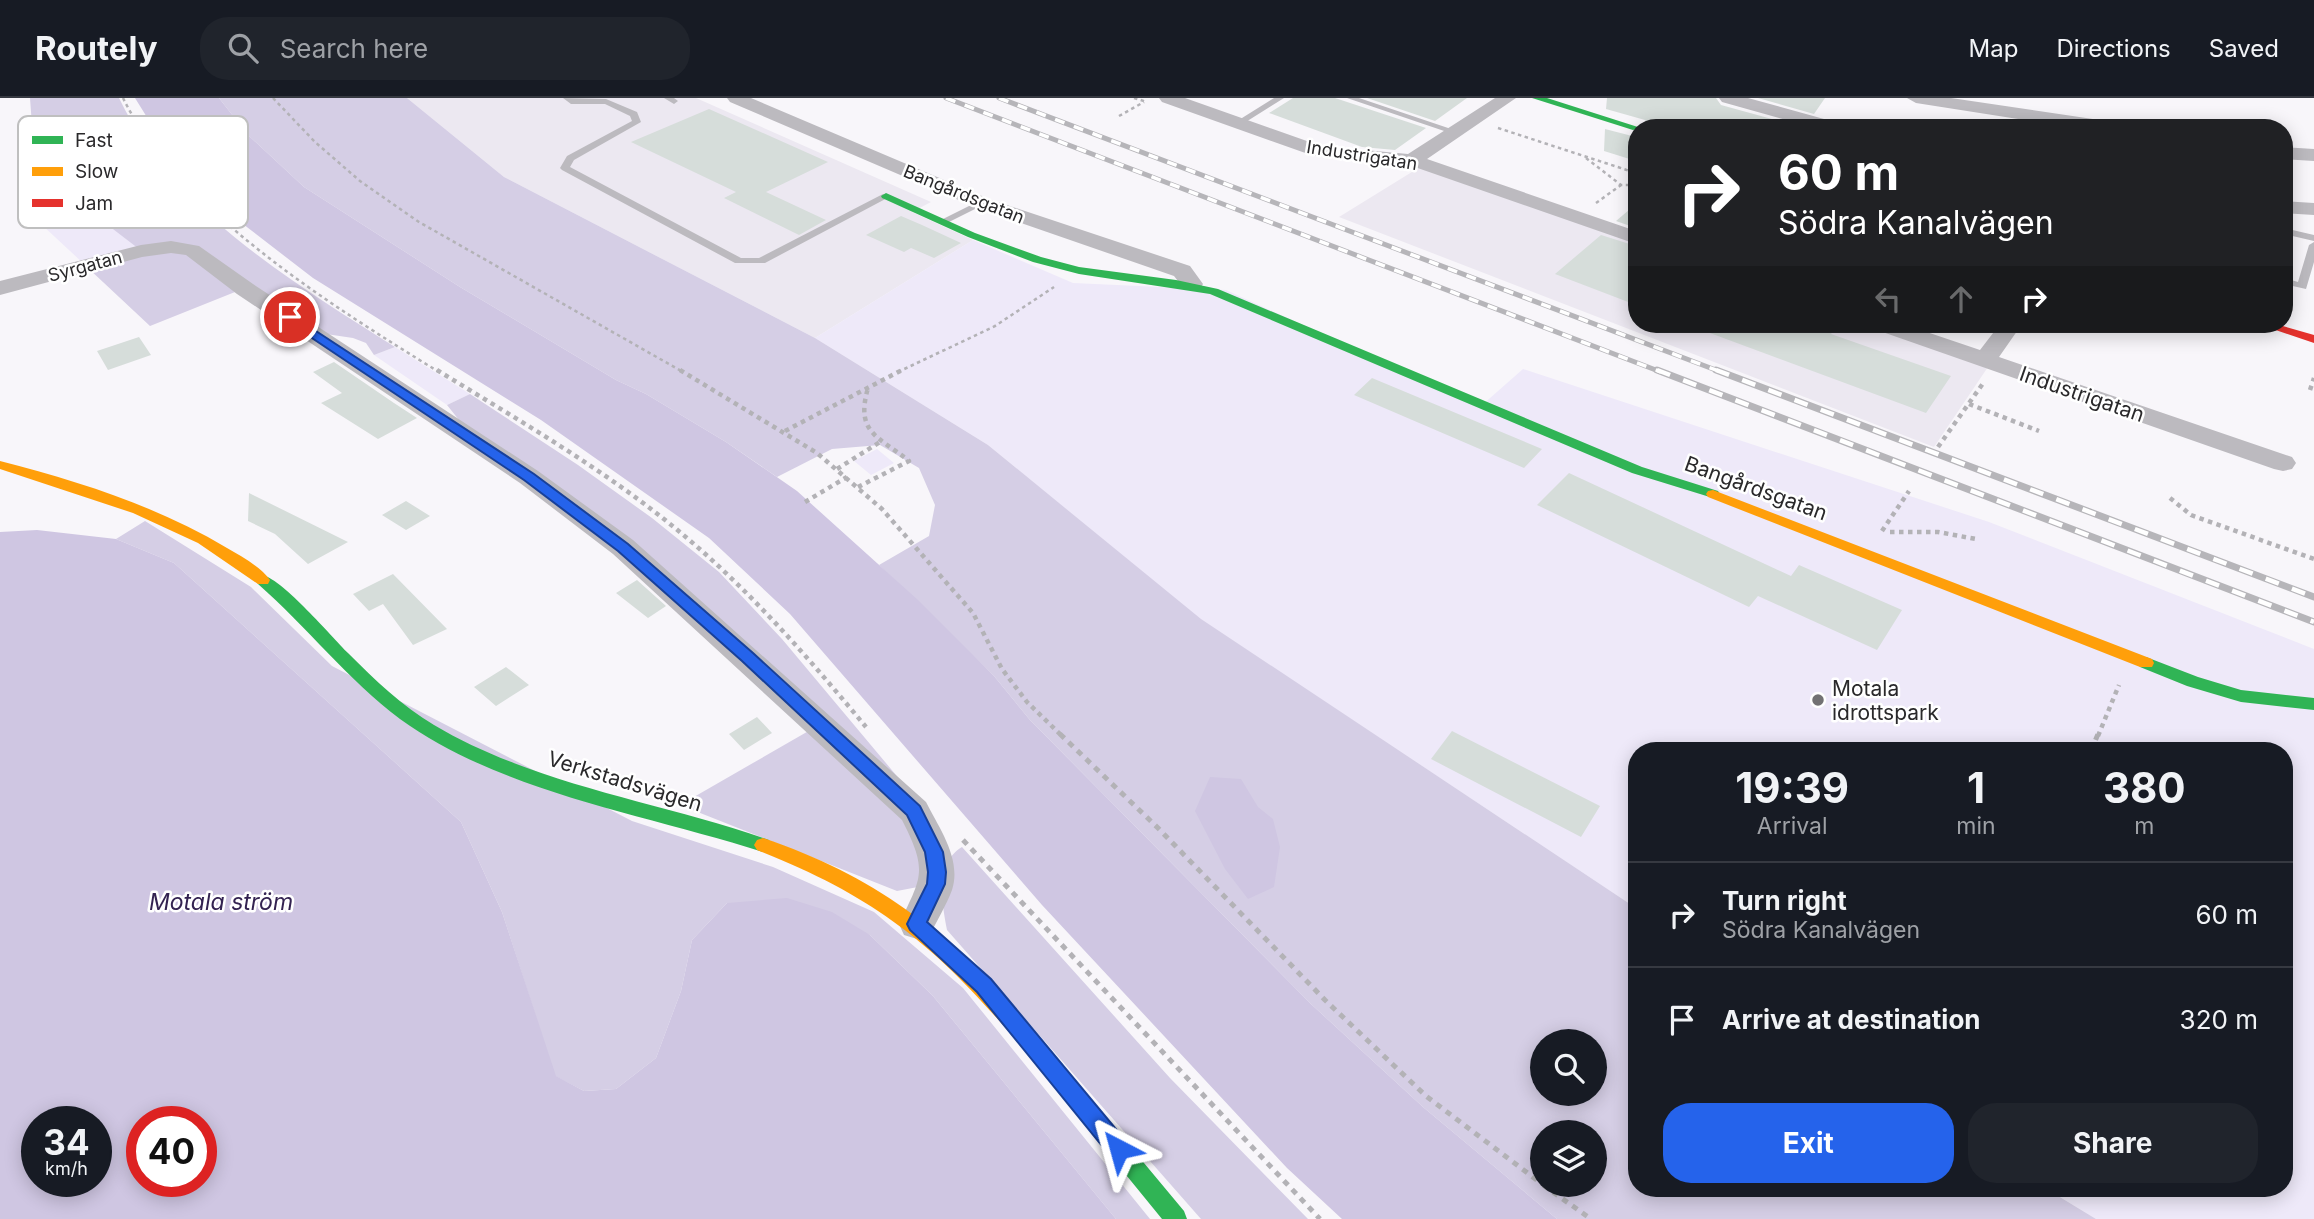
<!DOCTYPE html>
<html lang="en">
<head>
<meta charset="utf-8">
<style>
  body { margin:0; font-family:Inter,sans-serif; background:#20242c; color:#f1f3f6; height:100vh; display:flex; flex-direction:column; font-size:26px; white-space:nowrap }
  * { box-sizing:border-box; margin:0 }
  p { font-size:23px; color:#9ea1a6 }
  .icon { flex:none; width:38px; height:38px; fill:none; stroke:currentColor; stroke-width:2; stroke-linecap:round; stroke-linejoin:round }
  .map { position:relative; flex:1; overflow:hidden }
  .drawer { position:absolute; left:1628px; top:644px; width:665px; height:455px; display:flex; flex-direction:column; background:#171b24; border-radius:28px; box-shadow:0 4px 18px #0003 }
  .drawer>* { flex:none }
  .hud { position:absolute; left:1628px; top:21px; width:665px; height:214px; border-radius:28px; box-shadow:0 4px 18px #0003; background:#202124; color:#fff; overflow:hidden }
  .tools { position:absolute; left:1530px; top:931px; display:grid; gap:14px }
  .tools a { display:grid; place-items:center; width:77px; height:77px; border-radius:50%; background:#171b24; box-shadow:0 4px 18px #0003; font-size:35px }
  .speed { position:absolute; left:21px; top:1008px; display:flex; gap:14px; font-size:35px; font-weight:700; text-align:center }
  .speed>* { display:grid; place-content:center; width:91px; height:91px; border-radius:50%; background:#171b24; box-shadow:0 4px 18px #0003; line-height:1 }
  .speed small { font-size:18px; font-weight:400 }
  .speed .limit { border:10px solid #d22; background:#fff; color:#111 }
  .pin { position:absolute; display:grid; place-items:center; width:60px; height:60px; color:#fff; margin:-30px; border:4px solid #fff; border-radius:50%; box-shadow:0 2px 7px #0007 }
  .me { position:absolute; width:77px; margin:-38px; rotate:321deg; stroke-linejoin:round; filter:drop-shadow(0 0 5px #0008) }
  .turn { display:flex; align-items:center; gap:24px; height:147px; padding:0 35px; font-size:32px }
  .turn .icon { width:91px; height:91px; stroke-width:2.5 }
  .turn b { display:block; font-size:49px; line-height:60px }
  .lanes { display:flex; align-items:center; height:66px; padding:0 35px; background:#0003; justify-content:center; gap:35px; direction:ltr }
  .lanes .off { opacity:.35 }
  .eta { display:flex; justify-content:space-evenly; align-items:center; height:119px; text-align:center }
  .eta b { font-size:42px; font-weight:700; line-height:49px }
  .button { display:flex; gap:14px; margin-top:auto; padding:14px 35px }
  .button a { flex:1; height:80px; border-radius:28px; background:#2563eb; color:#fff; font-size:28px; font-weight:700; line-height:80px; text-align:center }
  .button a+a { background:#20242c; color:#f1f3f6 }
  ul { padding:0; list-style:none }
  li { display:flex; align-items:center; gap:21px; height:105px; padding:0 35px; border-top:2px solid #363941 }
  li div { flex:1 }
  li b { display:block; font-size:26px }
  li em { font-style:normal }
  header { display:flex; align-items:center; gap:42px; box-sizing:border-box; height:98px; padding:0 35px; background:#171b24; border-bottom:2px solid #363941 }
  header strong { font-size:33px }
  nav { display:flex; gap:38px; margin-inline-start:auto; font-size:24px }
  .search { width:490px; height:63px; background:#20242c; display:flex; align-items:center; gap:18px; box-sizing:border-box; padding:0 24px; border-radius:28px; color:#9ea1a6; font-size:26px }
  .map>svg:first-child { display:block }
  .built { fill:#ece8f1 }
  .green { fill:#eee9f9 }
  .forest { fill:#d5cee5; fill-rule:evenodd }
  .water { fill:#cfc6e2; fill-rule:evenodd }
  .building { fill:#d6ddda }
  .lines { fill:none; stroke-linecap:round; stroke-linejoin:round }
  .path-far2 { stroke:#b3b2b6; stroke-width:2.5; stroke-dasharray:3.5 3.5; stroke-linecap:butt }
  .path-far1 { stroke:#b3b2b6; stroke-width:4.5; stroke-dasharray:4.5 4.5; stroke-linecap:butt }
  .path { stroke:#b3b2b6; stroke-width:5; stroke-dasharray:6 6; stroke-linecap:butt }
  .lane { fill:#bcbabf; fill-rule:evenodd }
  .street { fill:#bcbabf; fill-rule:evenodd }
  .fast { fill:#30b455; fill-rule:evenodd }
  .slow { fill:#ff9f0a; fill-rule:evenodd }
  .jam { fill:#e5322d; fill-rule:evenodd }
  .rail-far1-casing { stroke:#b6b5b9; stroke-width:5 }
  .rail-casing { stroke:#b6b5b9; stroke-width:7 }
  .rail-far1 { stroke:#fff; stroke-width:3.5; stroke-dasharray:10; stroke-linecap:butt }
  .rail { stroke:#fff; stroke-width:4.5; stroke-dasharray:14; stroke-linecap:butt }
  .route { fill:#2563eb; stroke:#184099; stroke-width:2 }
  .poi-dot { fill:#727173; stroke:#fff; stroke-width:2.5 }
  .labels { text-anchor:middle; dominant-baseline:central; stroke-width:5; stroke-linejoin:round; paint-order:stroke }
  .far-street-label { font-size:18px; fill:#2a292b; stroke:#fff }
  .street-label { font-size:21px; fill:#2a292b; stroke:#fff }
  .poi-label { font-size:21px; fill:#2a292b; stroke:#fff; text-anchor:start }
  .water-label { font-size:23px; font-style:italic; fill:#332251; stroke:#fff }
  .key { fill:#fff; stroke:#bfbfbf; stroke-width:2 }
  .key-label { font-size:19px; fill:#2a292b }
</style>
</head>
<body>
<header>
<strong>Routely</strong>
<div class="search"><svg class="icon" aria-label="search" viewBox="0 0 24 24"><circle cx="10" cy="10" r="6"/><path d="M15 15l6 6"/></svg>Search here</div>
<nav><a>Map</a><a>Directions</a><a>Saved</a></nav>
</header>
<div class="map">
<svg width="2314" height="1121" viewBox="0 0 2314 1121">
  <rect width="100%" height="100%" fill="#f8f6fa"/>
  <!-- built -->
  <path class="built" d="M 407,0 L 696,0 L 931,104 L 912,114 L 973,142 L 815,240 L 504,79 Z
    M 1420,69 L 1636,144 L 1636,226 L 1874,226 L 1990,266 L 1934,349 L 1339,119 Z"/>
  <!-- green -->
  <path class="green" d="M 131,85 L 139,99 L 121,107 L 134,145 L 139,151 L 84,166 L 27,113 Z
    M 973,142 L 1073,185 L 1226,192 L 1481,308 L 1523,271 L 1989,424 L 2314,551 L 2314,1121 L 2096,1121 L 2045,1090 L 2284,1090 L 2284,653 L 1636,653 L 1636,810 L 1200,521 L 988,347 L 815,240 Z
    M 395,249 L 470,296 L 447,307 L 374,257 Z
    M 877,351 L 894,365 L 871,377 L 854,363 Z"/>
  <!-- forest -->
  <path class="forest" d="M 30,0 L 119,0 C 173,113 294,185 395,249 L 374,257 L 366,245 L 353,240 L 326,236 L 201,152 L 139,151 L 109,128 L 108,116 L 121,107 L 139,99 L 101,27 L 33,41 Z
    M 219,0 L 407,0 L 504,79 L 815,240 L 988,347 L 1201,521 L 1636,810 L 1636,1090 L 2045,1090 L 2096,1121 L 1557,1121 L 1423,1009 L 1311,906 L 1030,622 L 994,578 L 879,467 L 929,438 L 935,407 L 919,370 L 880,347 L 832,351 L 777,379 L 726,344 L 646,296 L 616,282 L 460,189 L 304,89 L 248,37 ZM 1542,943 L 1594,943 L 1594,996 L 1542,996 ZM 1542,1034 L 1594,1034 L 1594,1087 L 1542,1087 Z
    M 185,153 L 240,192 L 150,228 L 88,170 L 144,155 Z
    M 470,296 L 578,367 L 652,420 L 719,474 L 782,541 L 901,683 L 467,332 L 447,307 Z
    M 145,423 L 251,489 L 332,568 L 632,723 L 773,769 L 874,814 L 963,890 L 1150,1121 L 1116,1121 L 933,898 L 870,837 L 727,805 L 692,842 L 681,893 L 656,960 L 616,991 L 584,993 L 555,978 L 502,814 L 461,724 L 174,465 L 116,441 Z
    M 812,631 L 904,711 L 929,770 L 923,788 L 897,793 L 680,707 Z
    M 962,749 L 1170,980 L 1308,1121 L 1201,1121 L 947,832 C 942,805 934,766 962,749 Z"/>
  <!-- water -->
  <path class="water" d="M 135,0 L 219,0 L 248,37 L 304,89 L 460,189 L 616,282 L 646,296 L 726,344 L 797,393 L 918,502 L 994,578 L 1030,622 L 1311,906 L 1423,1009 L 1557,1121 L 1342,1121 L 1287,1070 L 1042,807 L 790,516 L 709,440 L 541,322 L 313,180 L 239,123 L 201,87 L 168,53 Z
    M 37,432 L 116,441 L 174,465 L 461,724 L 502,814 L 556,978 L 584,993 L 616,991 L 656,960 L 681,893 L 692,842 L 727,805 L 787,800 L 832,814 L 870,837 L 933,898 L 1116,1121 L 0,1121 L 0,434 ZM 37,1024 L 96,1024 L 96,1083 L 37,1083 ZM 142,1024 L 201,1024 L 201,1083 L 142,1083 Z
    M 1210,679 L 1241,681 L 1258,709 L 1273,721 L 1280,749 L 1274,789 L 1248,801 L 1225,771 L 1195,713 Z"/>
  <!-- building -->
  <path class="building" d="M 1293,0 L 1335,0 L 1426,30 L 1395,52 L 1362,49 L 1269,15 Z
    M 1367,0 L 1467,0 L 1435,23 Z
    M 1607,0 L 1716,0 L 1721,7 L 1804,30 L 1650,30 L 1645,22 L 1606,11 Z
    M 1758,0 L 1825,0 L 1814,16 Z
    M 709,11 L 828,64 L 766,94 L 826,122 L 799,137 L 724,100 L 736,94 L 631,44 Z
    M 1605,31 L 1636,39 L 1636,63 L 1604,53 Z
    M 1636,106 L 1636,130 L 1616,123 Z
    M 901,118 L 922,127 L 961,145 L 934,160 L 911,150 L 904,154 L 866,137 Z
    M 1601,137 L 1636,148 L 1636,207 L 1555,176 Z
    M 1691,226 L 1839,226 L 1831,236 L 1951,278 L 1926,315 L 1691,228 Z
    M 139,239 L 151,257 L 108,272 L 97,253 Z
    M 334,264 L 394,305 L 417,320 L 378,341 L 321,305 L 342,295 L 313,274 Z
    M 1372,280 L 1542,351 L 1524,370 L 1354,297 Z
    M 1569,375 L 1791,478 L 1799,467 L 1902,512 L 1877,552 L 1758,498 L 1749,509 L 1537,407 Z
    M 249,395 L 348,444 L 308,466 L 275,436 L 248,423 Z
    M 406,403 L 430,418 L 406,432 L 382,417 Z
    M 393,476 L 447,531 L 413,547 L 383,506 L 369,513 L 353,496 Z
    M 637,482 L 666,508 L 648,520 L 616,495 Z
    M 506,569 L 529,587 L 496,608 L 474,589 Z
    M 757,619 L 772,635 L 744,652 L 729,636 Z
    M 1452,633 L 1600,708 L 1581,739 L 1431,661 Z"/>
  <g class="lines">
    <!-- path-far2 -->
    <path class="path-far2" d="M 123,0 C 178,112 335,210 439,274
      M 273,0 L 315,44 L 360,83 L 419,124 L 683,274
      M 1134,0 L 1147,4
      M 1119,18 L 1144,4
      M 1498,30 L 1636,75
      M 1586,60 L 1621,87 L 1636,87
      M 1596,105 L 1621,87
      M 898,274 L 995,228 L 1054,189"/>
    <!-- path-far1 -->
    <path class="path-far1" d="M 437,272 C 518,322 602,370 675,430 C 747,489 807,558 866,629
      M 680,272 L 817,355 L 882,411 L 973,515 L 1002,571 L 1027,604 L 1062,638
      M 2310,292 L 2314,280
      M 1969,306 L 2039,333
      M 785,333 L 902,272
      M 1938,349 L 1984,284
      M 837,371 L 880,344
      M 858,389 L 909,363 C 878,338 855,335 868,290
      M 2170,400 L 2191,417 L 2314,461
      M 805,404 L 847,379
      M 1882,433 L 1909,393
      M 1890,434 L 1938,434 L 1976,441
      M 2098,638 L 2119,587"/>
    <!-- path -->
    <path class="path" d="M 1060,636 L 1158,730 L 1325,902 L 1426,998 L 1542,1086
      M 2091,653 L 2098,636
      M 963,742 L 1320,1121
      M 1543,1087 L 1591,1121"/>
    <!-- lane -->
    <path class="lane" d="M 563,0 L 606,1 L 637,14 L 641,24 L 574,62 L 570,69 L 741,160 L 759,160 L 883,96 L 891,98 L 765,165 L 735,165 L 562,72 L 560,70 L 567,58 L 632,23 L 630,18 L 605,6 L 571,6 Z
      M 664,0 L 674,0 L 678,3 L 674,6 Z
      M 1274,0 L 1284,0 L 1241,27 L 1234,25 Z
      M 1347,0 L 1359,0 L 1460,34 L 1453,36 Z
      M 979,103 L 987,105 L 947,125 L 939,123 Z
      M 2284,130 L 2314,137 L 2314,143 L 2284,136 Z
      M 2314,144 L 2314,164 L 2306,191 L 2284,186 L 2284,180 L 2298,184 L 2309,147 Z"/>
    <!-- street -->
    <path class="street" d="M 727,0 L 751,0 L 989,101 L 1190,168 L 1203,186 L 1200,191 C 1186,194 1182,188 1174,178 L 975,109 L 730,4 Z
      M 1159,0 L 1185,0 L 1321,48 L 1408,56 L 1495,0 L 1516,0 L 1427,61 L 1636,133 L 1636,146 L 1409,67 L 1311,57 L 1162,4 Z
      M 1719,0 L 1748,0 L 1842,26 L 1845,30 L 1815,30 L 1722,4 Z
      M 1907,0 L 1951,0 L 2113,24 L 2122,30 L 2075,30 L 1916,5 Z
      M 2284,49 L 2314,51 L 2314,63 L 2284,61 Z
      M 2284,103 L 2314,105 L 2314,117 L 2284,115 Z
      M 171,143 L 199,148 L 253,186 L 538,373 L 633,442 L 926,704 C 939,730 962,761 952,792 C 946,808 937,822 930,837 L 917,841 L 904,837 L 899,826 C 922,778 928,773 902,722 L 613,456 L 520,385 L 237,196 L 186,157 L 171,155 L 142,159 L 0,197 L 0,183 L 141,147 Z
      M 1871,226 L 1903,226 L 1980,252 L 2000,226 L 2022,226 L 1999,259 L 2292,359 L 2296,365 L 2292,371 L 2283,373 L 2274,371 L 1874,231 Z"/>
    <!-- fast -->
    <path class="fast" d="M 1532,0 L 1547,0 L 1641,30 L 1633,32 Z
      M 886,95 L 975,135 L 1041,159 L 1079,169 L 1176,182 L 1218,191 L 1642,369 L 1718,393 L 1720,396 L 1713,400 L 1632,375 L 1210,196 L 1079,176 L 1033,164 L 968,139 L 882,100 L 881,98 Z
      M 263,477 C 284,483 331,538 348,555 C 375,582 402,608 434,627 C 537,688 658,703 769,742 L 772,747 L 769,752 L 763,754 C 644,716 503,695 400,621 C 348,582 307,529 258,486 L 256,482 Z
      M 2146,559 L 2198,579 L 2241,592 L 2314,600 L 2314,612 L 2241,604 L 2187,588 L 2140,569 L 2138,565 L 2140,561 Z
      M 1032,937 L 1039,939 L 1184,1113 L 1187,1121 L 1162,1121 L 1025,953 L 1022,946 L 1025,939 Z"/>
    <!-- slow -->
    <path class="slow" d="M 0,363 C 78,383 157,408 227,450 C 241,458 261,469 270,482 L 268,486 L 258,486 L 198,445 L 133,415 L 0,371 Z
      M 1713,392 L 2152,561 L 2154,565 L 2152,569 L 2140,569 L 1708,399 L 1706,396 L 1708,393 Z
      M 763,740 C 885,781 957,843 1039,939 L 1042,946 L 1039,953 L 1032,955 L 1025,953 C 941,852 880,800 757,752 L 754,747 L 757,742 Z"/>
    <!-- jam -->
    <path class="jam" d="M 2258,226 L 2276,226 L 2314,237 L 2314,245 Z"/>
    <!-- rail-far1 casing -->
    <g class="rail-far1-casing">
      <path id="rail-far1" d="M 946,0 L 1661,274
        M 999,0 L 1721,274"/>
    </g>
    <!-- rail casing -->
    <g class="rail-casing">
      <path id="rail" d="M 1657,272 L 2314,524
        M 1716,272 L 2314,499"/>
    </g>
    <!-- rail-far1 -->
    <use href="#rail-far1" class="rail-far1"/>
    <!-- rail -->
    <use href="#rail" class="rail"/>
  </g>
  <!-- route -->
  <path class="route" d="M 290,216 L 534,376 L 628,446 L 753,555 L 920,708 L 943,754 L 946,774 L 945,786 L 927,824 L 991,881 L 1126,1043 L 1130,1051 L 1126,1059 L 1119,1062 L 1111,1059 L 977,894 L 910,832 L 907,826 L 927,786 L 928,774 L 925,754 L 907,717 L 742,563 L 618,453 L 524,382 L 285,222 L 285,217 Z"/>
  <!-- markers -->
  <circle class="poi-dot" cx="1818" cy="602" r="7"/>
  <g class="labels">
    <!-- far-street labels -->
    <g class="far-street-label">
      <text transform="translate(1362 57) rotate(9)">Industrigatan</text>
      <text transform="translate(964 96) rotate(22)">Bangårdsgatan</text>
      <text transform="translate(85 168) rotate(-15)">Syrgatan</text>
    </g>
    <!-- street labels -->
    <g class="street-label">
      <text transform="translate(2082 296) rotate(19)">Industrigatan</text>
      <text transform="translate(1756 390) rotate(20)">Bangårdsgatan</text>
      <text transform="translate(625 683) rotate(17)">Verkstadsvägen</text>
    </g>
    <!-- poi labels -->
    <g class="poi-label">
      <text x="1832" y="590">Motala<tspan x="1832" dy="24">idrottspark</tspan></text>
    </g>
    <!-- water labels -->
    <g class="water-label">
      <text x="221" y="804">Motala ström</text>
    </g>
  </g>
  <!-- legend -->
  <rect x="18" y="18" width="230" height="112" rx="10" class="key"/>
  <rect x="32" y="38" width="31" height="8" fill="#30b455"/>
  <rect x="32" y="69" width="31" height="9" fill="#ff9f0a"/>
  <rect x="32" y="101" width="31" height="8" fill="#e5322d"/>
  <g class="key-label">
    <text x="75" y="49">Fast</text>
    <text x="75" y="80">Slow</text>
    <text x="75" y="112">Jam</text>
  </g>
</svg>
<div class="tools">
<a><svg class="icon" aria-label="search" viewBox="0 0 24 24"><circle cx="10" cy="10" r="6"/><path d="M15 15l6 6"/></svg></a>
<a><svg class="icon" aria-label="layers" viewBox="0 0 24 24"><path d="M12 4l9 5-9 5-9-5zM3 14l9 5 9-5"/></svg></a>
</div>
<div class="speed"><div>34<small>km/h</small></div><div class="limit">40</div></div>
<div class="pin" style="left:290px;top:219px;background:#d93025"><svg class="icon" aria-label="arrive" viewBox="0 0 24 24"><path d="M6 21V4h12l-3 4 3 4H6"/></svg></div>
<svg class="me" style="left:1119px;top:1051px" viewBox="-20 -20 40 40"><path d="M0-17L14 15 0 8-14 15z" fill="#2563eb" stroke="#fff" stroke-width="4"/></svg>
<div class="hud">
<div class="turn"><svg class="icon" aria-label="right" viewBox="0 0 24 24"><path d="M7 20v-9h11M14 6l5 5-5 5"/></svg><div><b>60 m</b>Södra Kanalvägen</div></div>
<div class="lanes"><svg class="icon off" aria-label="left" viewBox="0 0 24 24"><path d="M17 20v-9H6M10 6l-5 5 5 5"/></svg><svg class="icon off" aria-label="ahead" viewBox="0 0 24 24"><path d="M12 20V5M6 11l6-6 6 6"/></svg><svg class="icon" aria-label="right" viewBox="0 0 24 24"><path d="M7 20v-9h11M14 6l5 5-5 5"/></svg></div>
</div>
<section class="drawer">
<div class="eta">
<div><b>19:39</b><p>Arrival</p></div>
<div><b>1</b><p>min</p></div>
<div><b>380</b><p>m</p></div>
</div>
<ul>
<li><svg class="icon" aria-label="right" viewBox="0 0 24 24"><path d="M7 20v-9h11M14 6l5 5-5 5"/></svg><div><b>Turn right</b><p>Södra Kanalvägen</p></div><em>60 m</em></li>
<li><svg class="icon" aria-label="arrive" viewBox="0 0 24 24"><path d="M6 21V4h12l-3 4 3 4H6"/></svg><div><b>Arrive at destination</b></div><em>320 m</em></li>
</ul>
<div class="button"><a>Exit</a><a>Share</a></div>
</section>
</div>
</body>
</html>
